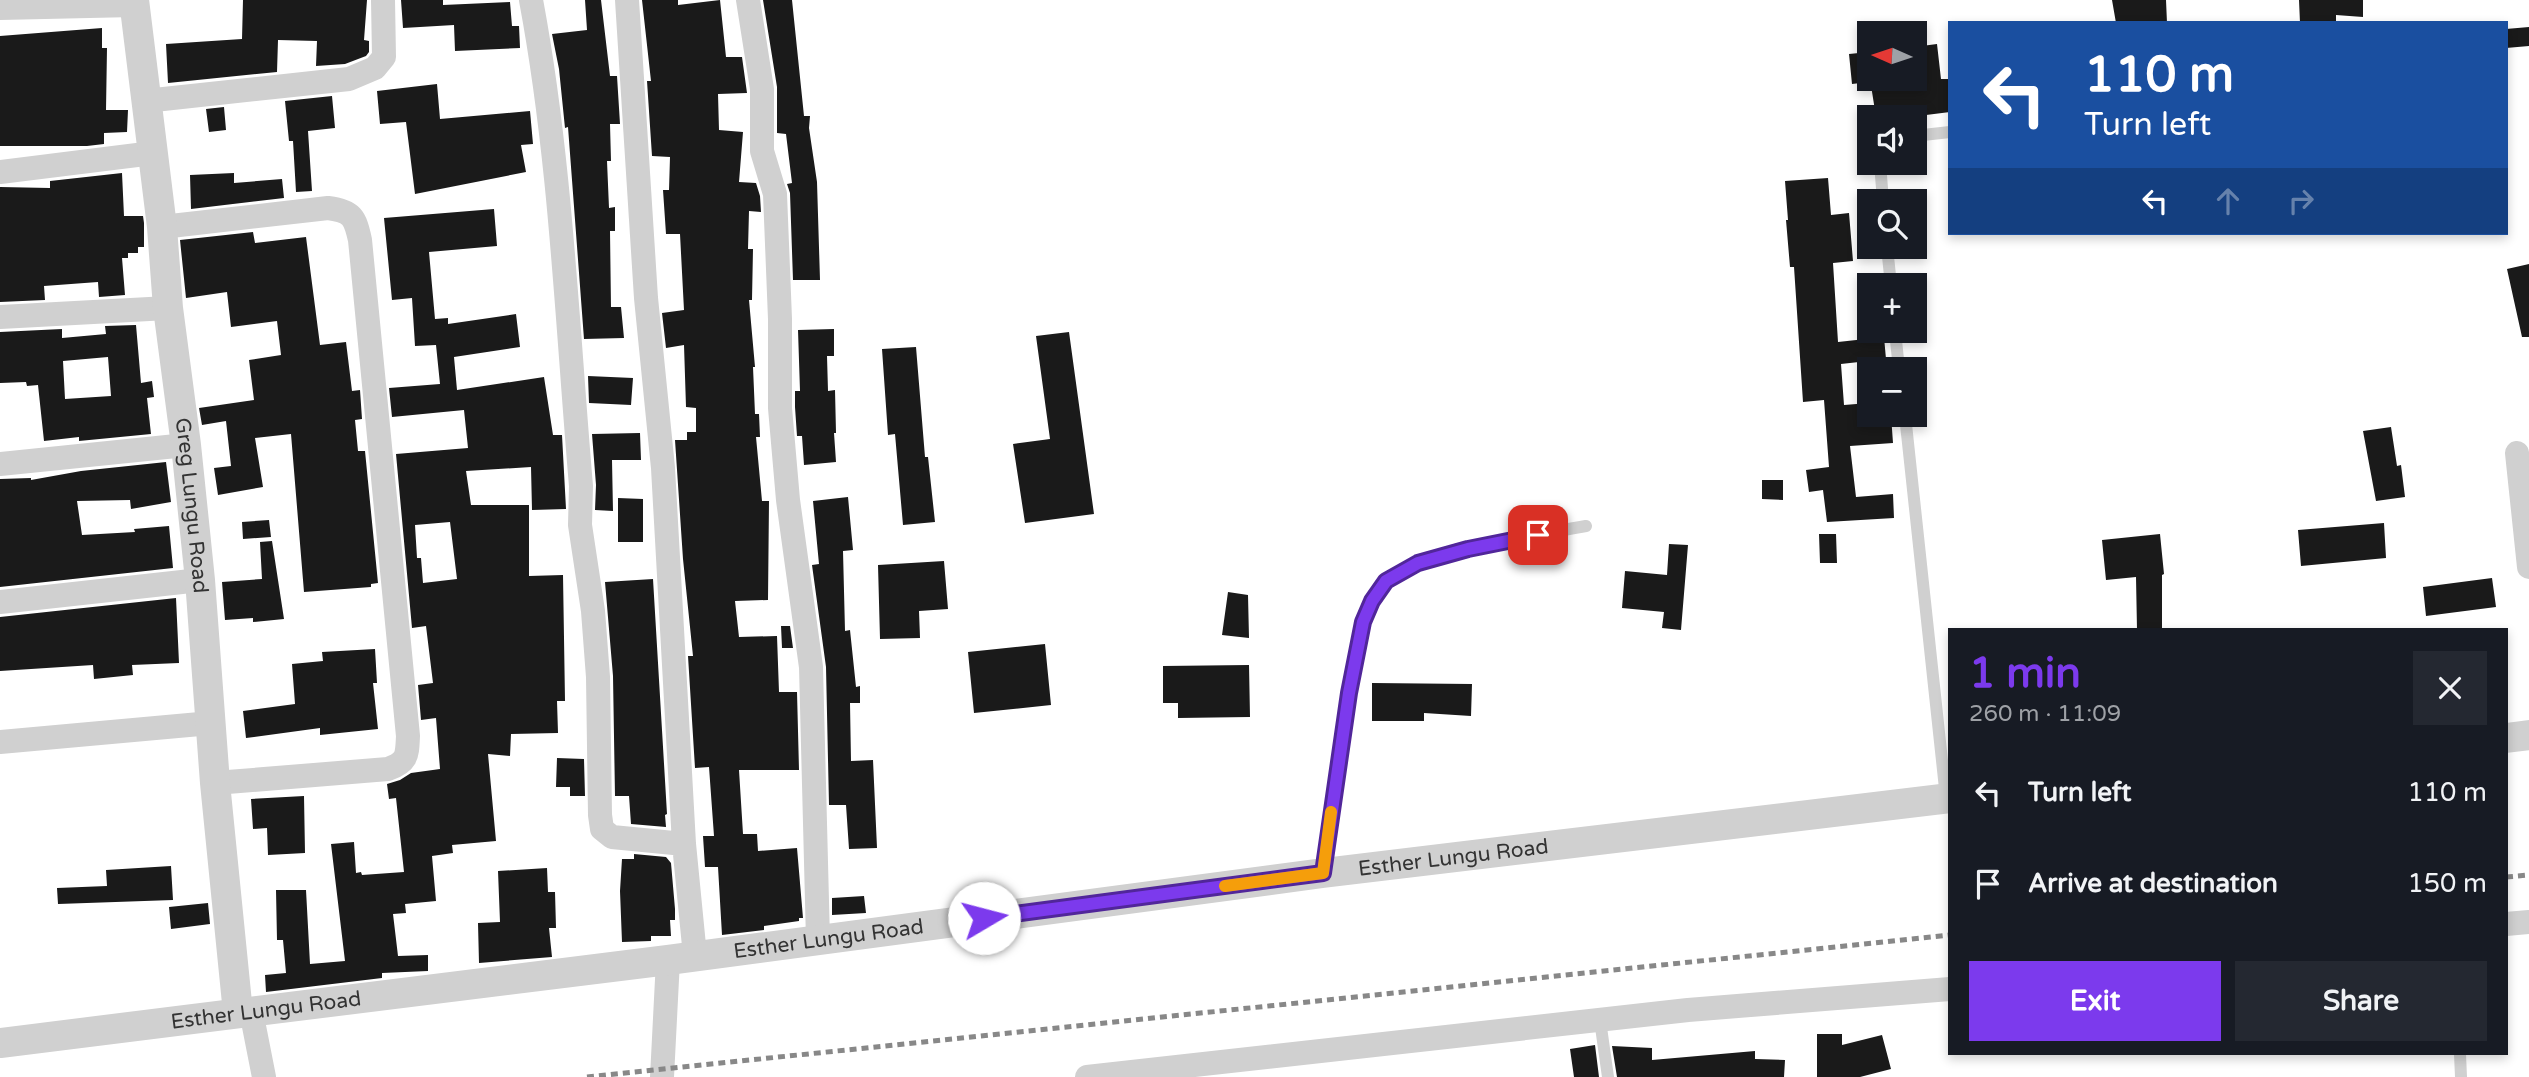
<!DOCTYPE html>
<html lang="en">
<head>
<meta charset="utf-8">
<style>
  body { margin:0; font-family:"Varela Round",sans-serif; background:#242831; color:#f1f3f6; height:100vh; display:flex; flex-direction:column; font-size:26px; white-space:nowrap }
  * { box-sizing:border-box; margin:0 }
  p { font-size:23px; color:#9ea1a6 }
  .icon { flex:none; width:38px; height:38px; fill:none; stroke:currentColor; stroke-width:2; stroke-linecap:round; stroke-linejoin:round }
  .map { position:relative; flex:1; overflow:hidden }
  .details { position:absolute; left:1948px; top:628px; width:560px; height:427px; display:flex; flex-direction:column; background:#171b24; border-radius:0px; box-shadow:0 4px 10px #0003 }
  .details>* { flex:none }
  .hud { position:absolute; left:1948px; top:21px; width:560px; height:214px; border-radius:0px; box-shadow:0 4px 10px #0003; background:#1a4fa0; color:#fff; overflow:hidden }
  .needle { width:46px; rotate:273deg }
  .fabs { position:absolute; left:1857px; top:21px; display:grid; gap:14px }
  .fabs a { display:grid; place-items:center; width:70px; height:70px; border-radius:0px; background:#171b24; box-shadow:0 4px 10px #0003; font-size:35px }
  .pin { position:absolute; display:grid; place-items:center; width:60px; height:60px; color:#fff; margin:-30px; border-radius:14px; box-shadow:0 4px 10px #0006 }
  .me { position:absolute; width:77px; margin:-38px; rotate:82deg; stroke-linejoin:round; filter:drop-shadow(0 0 5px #0008) }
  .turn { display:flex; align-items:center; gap:24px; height:147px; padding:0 21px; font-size:32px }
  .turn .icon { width:91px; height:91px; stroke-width:2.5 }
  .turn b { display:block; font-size:49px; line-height:60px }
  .lanes { display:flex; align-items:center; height:66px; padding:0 21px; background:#0003; justify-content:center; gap:35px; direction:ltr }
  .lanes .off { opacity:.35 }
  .round { display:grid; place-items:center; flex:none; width:74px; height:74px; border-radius:0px; background:#242831 }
  .headline { display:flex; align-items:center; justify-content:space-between; height:119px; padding:0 21px }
  h1 { font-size:42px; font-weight:700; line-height:52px; color:#7c3aed }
  .action { display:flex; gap:14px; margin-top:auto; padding:14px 21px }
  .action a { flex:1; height:80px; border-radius:0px; background:#7c3aed; color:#fff; font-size:28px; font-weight:700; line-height:80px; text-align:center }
  .action a+a { background:#242831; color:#f1f3f6 }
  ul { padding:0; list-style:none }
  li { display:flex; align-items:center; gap:21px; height:91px; padding:0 21px }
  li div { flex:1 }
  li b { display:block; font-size:26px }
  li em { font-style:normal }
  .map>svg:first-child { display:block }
  .building { fill:#1a1a1a; fill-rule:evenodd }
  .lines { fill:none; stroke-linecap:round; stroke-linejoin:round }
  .service { stroke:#d0d0d0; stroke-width:12 }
  .minor { stroke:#d0d0d0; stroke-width:24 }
  .tertiary { stroke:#d0d0d0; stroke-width:30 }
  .rail { stroke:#888; stroke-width:5; stroke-dasharray:7 5; stroke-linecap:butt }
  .route-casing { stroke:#51269a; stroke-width:18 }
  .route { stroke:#7c3aed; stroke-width:12 }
  .slow { stroke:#f59e0b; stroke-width:12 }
  .labels { text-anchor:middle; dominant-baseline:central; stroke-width:7; stroke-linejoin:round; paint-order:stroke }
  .street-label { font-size:21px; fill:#333; stroke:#fff }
</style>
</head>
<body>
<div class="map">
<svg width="2529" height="1077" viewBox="0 0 2529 1077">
  <rect width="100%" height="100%" fill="#fff"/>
  <!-- building -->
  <path class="building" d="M 243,0 L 367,0 L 364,40 L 369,41 L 369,52 L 366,56 L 345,64 L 316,66 L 317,41 L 278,40 L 277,72 L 168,83 L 166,44 L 242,39 Z
    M 401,0 L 443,0 L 443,5 L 510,2 L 512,26 L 519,26 L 520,48 L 455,51 L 454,25 L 403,28 Z
    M 585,0 L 601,0 L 610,76 L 617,76 L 620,124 L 610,124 L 611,161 L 607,161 L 609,208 L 615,207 L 615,231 L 610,231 L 611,307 L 621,307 L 624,338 L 584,339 L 568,127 L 565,128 L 559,69 L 552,34 L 587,30 Z
    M 642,0 L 678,0 L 678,5 L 720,0 L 726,57 L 742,57 L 747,93 L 718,94 L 719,130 L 743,132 L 739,182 L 756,183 L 760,196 L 761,212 L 749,211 L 748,249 L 753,249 L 752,300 L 749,300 L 755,367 L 753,367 L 755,414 L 759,414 L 760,437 L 756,437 L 762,501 L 769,501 L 768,600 L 735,601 L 739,637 L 777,636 L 779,692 L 797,692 L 799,770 L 739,770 L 743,834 L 757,834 L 758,851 L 797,848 L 803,918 L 799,918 L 799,921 L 764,926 L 764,930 L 722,935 L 718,867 L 705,867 L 703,836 L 714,836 L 709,767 L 695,768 L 688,656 L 693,656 L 683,559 L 675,440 L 687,440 L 687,432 L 696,432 L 696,408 L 686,407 L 684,345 L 666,348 L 662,313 L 684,310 L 680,234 L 666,234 L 663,190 L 669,190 L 670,157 L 652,156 L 647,81 L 651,81 Z
    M 763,0 L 792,0 L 804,116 L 810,116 L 809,128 L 817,182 L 820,280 L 793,280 L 790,193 L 787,184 L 792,183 L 786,134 L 777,133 L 777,87 Z
    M 2112,0 L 2166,0 L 2167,23 L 2116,23 Z
    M 2299,0 L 2363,0 L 2363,17 L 2336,15 L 2336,23 L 2300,23 Z
    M 2529,27 L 2529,46 L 2506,48 L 2506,29 Z
    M 102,28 L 102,48 L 107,48 L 106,110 L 128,110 L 127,132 L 104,133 L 104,144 L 87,146 L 0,146 L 0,36 Z
    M 1937,44 L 1941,79 L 1950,79 L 1950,112 L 1910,117 L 1876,117 L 1870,79 L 1914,79 L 1914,47 Z
    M 1869,52 L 1869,82 L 1852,84 L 1849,54 Z
    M 437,84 L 440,119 L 530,111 L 533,144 L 521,145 L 526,172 L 415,194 L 406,122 L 380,124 L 377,91 Z
    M 332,96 L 335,128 L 308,131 L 312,191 L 296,192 L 293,141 L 289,141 L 285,101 Z
    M 224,107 L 226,130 L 209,132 L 206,109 Z
    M 122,173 L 124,216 L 143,216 L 144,223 L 144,247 L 138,247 L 138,253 L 128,253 L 128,258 L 122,258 L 125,295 L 99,297 L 98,282 L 44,286 L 45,300 L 0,302 L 0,187 L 50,188 L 50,181 Z
    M 234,173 L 234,183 L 282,179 L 284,198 L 191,209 L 190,175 Z
    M 1828,178 L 1831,215 L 1849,213 L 1853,261 L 1833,263 L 1838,342 L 1884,337 L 1886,359 L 1841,364 L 1844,405 L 1869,403 L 1869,415 L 1891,415 L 1893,443 L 1850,446 L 1856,497 L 1893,494 L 1894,518 L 1827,522 L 1823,490 L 1809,492 L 1806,470 L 1829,467 L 1824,400 L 1803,402 L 1794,267 L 1790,267 L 1786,220 L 1788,220 L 1785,181 Z
    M 494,209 L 497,246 L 429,252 L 435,319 L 448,318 L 448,324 L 516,314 L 520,347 L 454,357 L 457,390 L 544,377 L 553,435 L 562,435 L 566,509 L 532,510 L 531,467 L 466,471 L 471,505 L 529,505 L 529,576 L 563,575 L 565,701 L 557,701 L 558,733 L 511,734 L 510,756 L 488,754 L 496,841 L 452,845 L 453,853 L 432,856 L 436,901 L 405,904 L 406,913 L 393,914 L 398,956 L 428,955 L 428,971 L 382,973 L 382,978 L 266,992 L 265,975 L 286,973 L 283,940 L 277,940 L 276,890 L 306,890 L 310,964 L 345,961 L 331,844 L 354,842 L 356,873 L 361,872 L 362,875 L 404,872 L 396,798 L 389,799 L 387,784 L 400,780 L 411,773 L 440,769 L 436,718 L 421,720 L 418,685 L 433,683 L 426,626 L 412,628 L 396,454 L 468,448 L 464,410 L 392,417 L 389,388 L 440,384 L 436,345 L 415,346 L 412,298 L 392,300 L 384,218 ZM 450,522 L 457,579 L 423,583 L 421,558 L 417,558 L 415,525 Z
    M 253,232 L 255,243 L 306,237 L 320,345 L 346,342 L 352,391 L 360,390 L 362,419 L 355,420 L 358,451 L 365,451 L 378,583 L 371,584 L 371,587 L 304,592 L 291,434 L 255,438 L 263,487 L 218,495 L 214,468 L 231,466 L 226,421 L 202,425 L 199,408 L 254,400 L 249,360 L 281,355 L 277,321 L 231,327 L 227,292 L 186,298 L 180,240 Z
    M 2529,264 L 2529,337 L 2522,337 L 2507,269 Z
    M 136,325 L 141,383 L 152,381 L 154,397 L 147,398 L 151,434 L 79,441 L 79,437 L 44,441 L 38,385 L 27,386 L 26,382 L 0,383 L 0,332 L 62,329 L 62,338 L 106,334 L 105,326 ZM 108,357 L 111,396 L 65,399 L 63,361 Z
    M 834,329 L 834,356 L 827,356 L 828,391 L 835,390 L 836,433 L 834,433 L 836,462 L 804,465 L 802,436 L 797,436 L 795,407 L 795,391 L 800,391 L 798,330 Z
    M 1069,332 L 1094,514 L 1025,523 L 1013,444 L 1050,439 L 1036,336 Z
    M 916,347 L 925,457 L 928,457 L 935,522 L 903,525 L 895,434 L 888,435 L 882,349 Z
    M 588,376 L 633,378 L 631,405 L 589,403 Z
    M 2391,427 L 2397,466 L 2401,465 L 2405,497 L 2376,501 L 2363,431 Z
    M 640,433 L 641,460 L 612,460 L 613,511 L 595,510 L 596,485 L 592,434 Z
    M 166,462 L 171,502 L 131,509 L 130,500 L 77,501 L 82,535 L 135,532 L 134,529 L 169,526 L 173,568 L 0,587 L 0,479 L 31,478 L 31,480 L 81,471 Z
    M 1762,480 L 1783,480 L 1783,500 L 1762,499 Z
    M 848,497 L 853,550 L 843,551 L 845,631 L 850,630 L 856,687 L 860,686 L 860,703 L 850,703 L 851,761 L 873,760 L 877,848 L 849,849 L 846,805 L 829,805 L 826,667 L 812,565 L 819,564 L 813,501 Z
    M 618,498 L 643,499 L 643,542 L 618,542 Z
    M 269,520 L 271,537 L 243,539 L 242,522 Z
    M 2384,523 L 2386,558 L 2301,566 L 2298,530 Z
    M 1819,534 L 1836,534 L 1837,563 L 1820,563 Z
    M 2160,534 L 2164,574 L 2162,575 L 2162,630 L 2137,630 L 2136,577 L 2106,580 L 2102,540 Z
    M 272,541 L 284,619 L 253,622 L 253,618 L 225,620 L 222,582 L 262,579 L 260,542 Z
    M 1669,544 L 1688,545 L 1681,630 L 1662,628 L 1664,612 L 1622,608 L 1625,571 L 1667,575 Z
    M 944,561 L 948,609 L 919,611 L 920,638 L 880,639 L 878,565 Z
    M 2492,578 L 2496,607 L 2426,616 L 2423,587 Z
    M 653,579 L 667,814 L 665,815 L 666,827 L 631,824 L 629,796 L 615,796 L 613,676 L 605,582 Z
    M 1228,592 L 1248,595 L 1249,638 L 1222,635 Z
    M 176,598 L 179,663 L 132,665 L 133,675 L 94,679 L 93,665 L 0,671 L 0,617 Z
    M 781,626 L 790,626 L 793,648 L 782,648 Z
    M 1045,644 L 1051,705 L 974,713 L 968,652 Z
    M 375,649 L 377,683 L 373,683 L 378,729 L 320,735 L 320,728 L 246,738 L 243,711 L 295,704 L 292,664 L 323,661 L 322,652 Z
    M 1249,665 L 1250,717 L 1178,718 L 1178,703 L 1163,703 L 1163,666 Z
    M 1372,683 L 1472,684 L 1471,716 L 1424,713 L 1424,721 L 1372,721 Z
    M 557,758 L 584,759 L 585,796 L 570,796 L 570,787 L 556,787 Z
    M 304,796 L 305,853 L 268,855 L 267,828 L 253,829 L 251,799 Z
    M 634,854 L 666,857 L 671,863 L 675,909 L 675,920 L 670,920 L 671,936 L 651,936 L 651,941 L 622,942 L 620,891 L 622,859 L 634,859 Z
    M 171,866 L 173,900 L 58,904 L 57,888 L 107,886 L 106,870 Z
    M 547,868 L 548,892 L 555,892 L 556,928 L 549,928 L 552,957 L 479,963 L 478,923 L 500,922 L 498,871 Z
    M 864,896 L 866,913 L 832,915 L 832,898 Z
    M 208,903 L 210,924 L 171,929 L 169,907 Z
    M 1817,1034 L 1842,1034 L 1842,1045 L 1882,1035 L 1891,1069 L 1860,1077 L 1817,1077 Z
    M 1595,1045 L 1599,1077 L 1574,1077 L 1570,1049 Z
    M 1612,1046 L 1652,1048 L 1652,1060 L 1755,1051 L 1755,1059 L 1785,1060 L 1784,1077 L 1617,1077 Z"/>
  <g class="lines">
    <!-- service -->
    <path class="service" d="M 1914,136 L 1950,132
      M 1880,163 L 1883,201
      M 1887,247 L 1891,285
      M 1895,331 L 1899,369
      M 1905,415 L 1946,798
      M 1323,873 L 1333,796 L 1363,622 C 1369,608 1376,590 1388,580 C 1427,548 1533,536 1586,526
      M 1600,1020 L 1608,1077
      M 2460,1054 L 2461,1077"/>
    <!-- minor -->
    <path class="minor" d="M 531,0 C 561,160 567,324 581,486 L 580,525 L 593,611 L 598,677 L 600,815 L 602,829 L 612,837 L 684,844
      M 627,0 L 646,298 L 663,468 L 684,844 L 695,956
      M 748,0 L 762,89 L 762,151 L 775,194 L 780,319 L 780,408 L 788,500 L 811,667 L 818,940
      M 0,8 L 134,5
      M 145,101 L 349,79 L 375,68 L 384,57 L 383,0
      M 0,172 L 153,153
      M 162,227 L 328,208 C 352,211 355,217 360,240 L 408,736 C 407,755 408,762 388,769 L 215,783
      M 0,317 L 168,308
      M 2517,453 L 2529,567
      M 0,464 L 186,445
      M 0,602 L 200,580
      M 0,742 L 211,723
      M 2506,924 L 2529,922
      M 251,1011 L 264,1077
      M 662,1077 L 668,960
      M 1087,1077 L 1688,1010 L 1950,989"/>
    <!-- tertiary -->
    <g class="tertiary">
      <path id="s1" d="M 134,0 L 162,227 L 168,308 L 186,445 L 200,580 L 215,783 L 238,1013"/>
      <path d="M 2506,738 L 2529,735"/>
      <path id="s2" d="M 0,1043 L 668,960 L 1323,873 L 1950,798"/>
    </g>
    <!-- rail -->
    <path class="rail" d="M 2506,877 L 2529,875
      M 587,1077 L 1950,935"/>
  </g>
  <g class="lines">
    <!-- route casing -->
    <g class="route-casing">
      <path id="route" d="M 984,918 L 1323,873 L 1349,693 L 1363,622 L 1372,601 L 1386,581 L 1418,563 L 1468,549 L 1538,535"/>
    </g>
    <!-- route -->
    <use href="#route" class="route"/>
    <!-- slow -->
    <path class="slow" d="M 1225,886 L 1323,873 L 1331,812"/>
  </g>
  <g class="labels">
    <!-- street labels -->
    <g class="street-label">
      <text stroke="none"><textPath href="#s1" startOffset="509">Greg Lungu Road</textPath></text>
      <text stroke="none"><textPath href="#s2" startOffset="1465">Esther Lungu Road</textPath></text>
      <text stroke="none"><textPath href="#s2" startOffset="835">Esther Lungu Road</textPath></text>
      <text stroke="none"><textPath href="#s2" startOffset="268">Esther Lungu Road</textPath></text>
    </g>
  </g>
</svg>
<div class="fabs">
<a><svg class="needle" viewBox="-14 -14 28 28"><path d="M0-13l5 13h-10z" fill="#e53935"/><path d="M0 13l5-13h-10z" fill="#9ea1a6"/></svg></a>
<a><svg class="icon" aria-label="sound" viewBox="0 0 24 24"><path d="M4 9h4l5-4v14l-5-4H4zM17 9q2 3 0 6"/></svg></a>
<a><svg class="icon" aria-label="search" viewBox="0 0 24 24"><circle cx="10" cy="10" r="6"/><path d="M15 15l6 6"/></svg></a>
<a>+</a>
<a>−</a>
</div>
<div class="pin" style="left:1538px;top:535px;background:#d93025"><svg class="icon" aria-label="arrive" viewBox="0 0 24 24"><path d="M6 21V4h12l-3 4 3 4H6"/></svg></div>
<svg class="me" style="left:984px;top:918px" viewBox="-20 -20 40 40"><circle r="19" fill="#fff"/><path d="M0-13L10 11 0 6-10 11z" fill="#7c3aed"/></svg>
<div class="hud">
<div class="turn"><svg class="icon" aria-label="left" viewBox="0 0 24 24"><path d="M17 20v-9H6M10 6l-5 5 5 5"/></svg><div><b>110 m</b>Turn left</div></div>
<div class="lanes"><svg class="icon" aria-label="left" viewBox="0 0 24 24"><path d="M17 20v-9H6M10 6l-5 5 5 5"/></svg><svg class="icon off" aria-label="ahead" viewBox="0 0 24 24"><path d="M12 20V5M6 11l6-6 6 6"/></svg><svg class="icon off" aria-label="right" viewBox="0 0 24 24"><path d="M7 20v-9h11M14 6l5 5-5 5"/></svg></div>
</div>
<section class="details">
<div class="headline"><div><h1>1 min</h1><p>260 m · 11:09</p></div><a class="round"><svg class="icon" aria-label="close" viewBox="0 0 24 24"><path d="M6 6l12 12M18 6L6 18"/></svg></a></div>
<ul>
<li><svg class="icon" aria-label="left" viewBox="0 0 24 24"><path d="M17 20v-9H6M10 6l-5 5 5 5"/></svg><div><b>Turn left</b></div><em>110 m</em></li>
<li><svg class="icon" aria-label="arrive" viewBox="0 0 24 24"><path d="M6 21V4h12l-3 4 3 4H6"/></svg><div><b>Arrive at destination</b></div><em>150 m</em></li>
</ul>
<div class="action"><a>Exit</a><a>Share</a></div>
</section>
</div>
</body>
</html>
